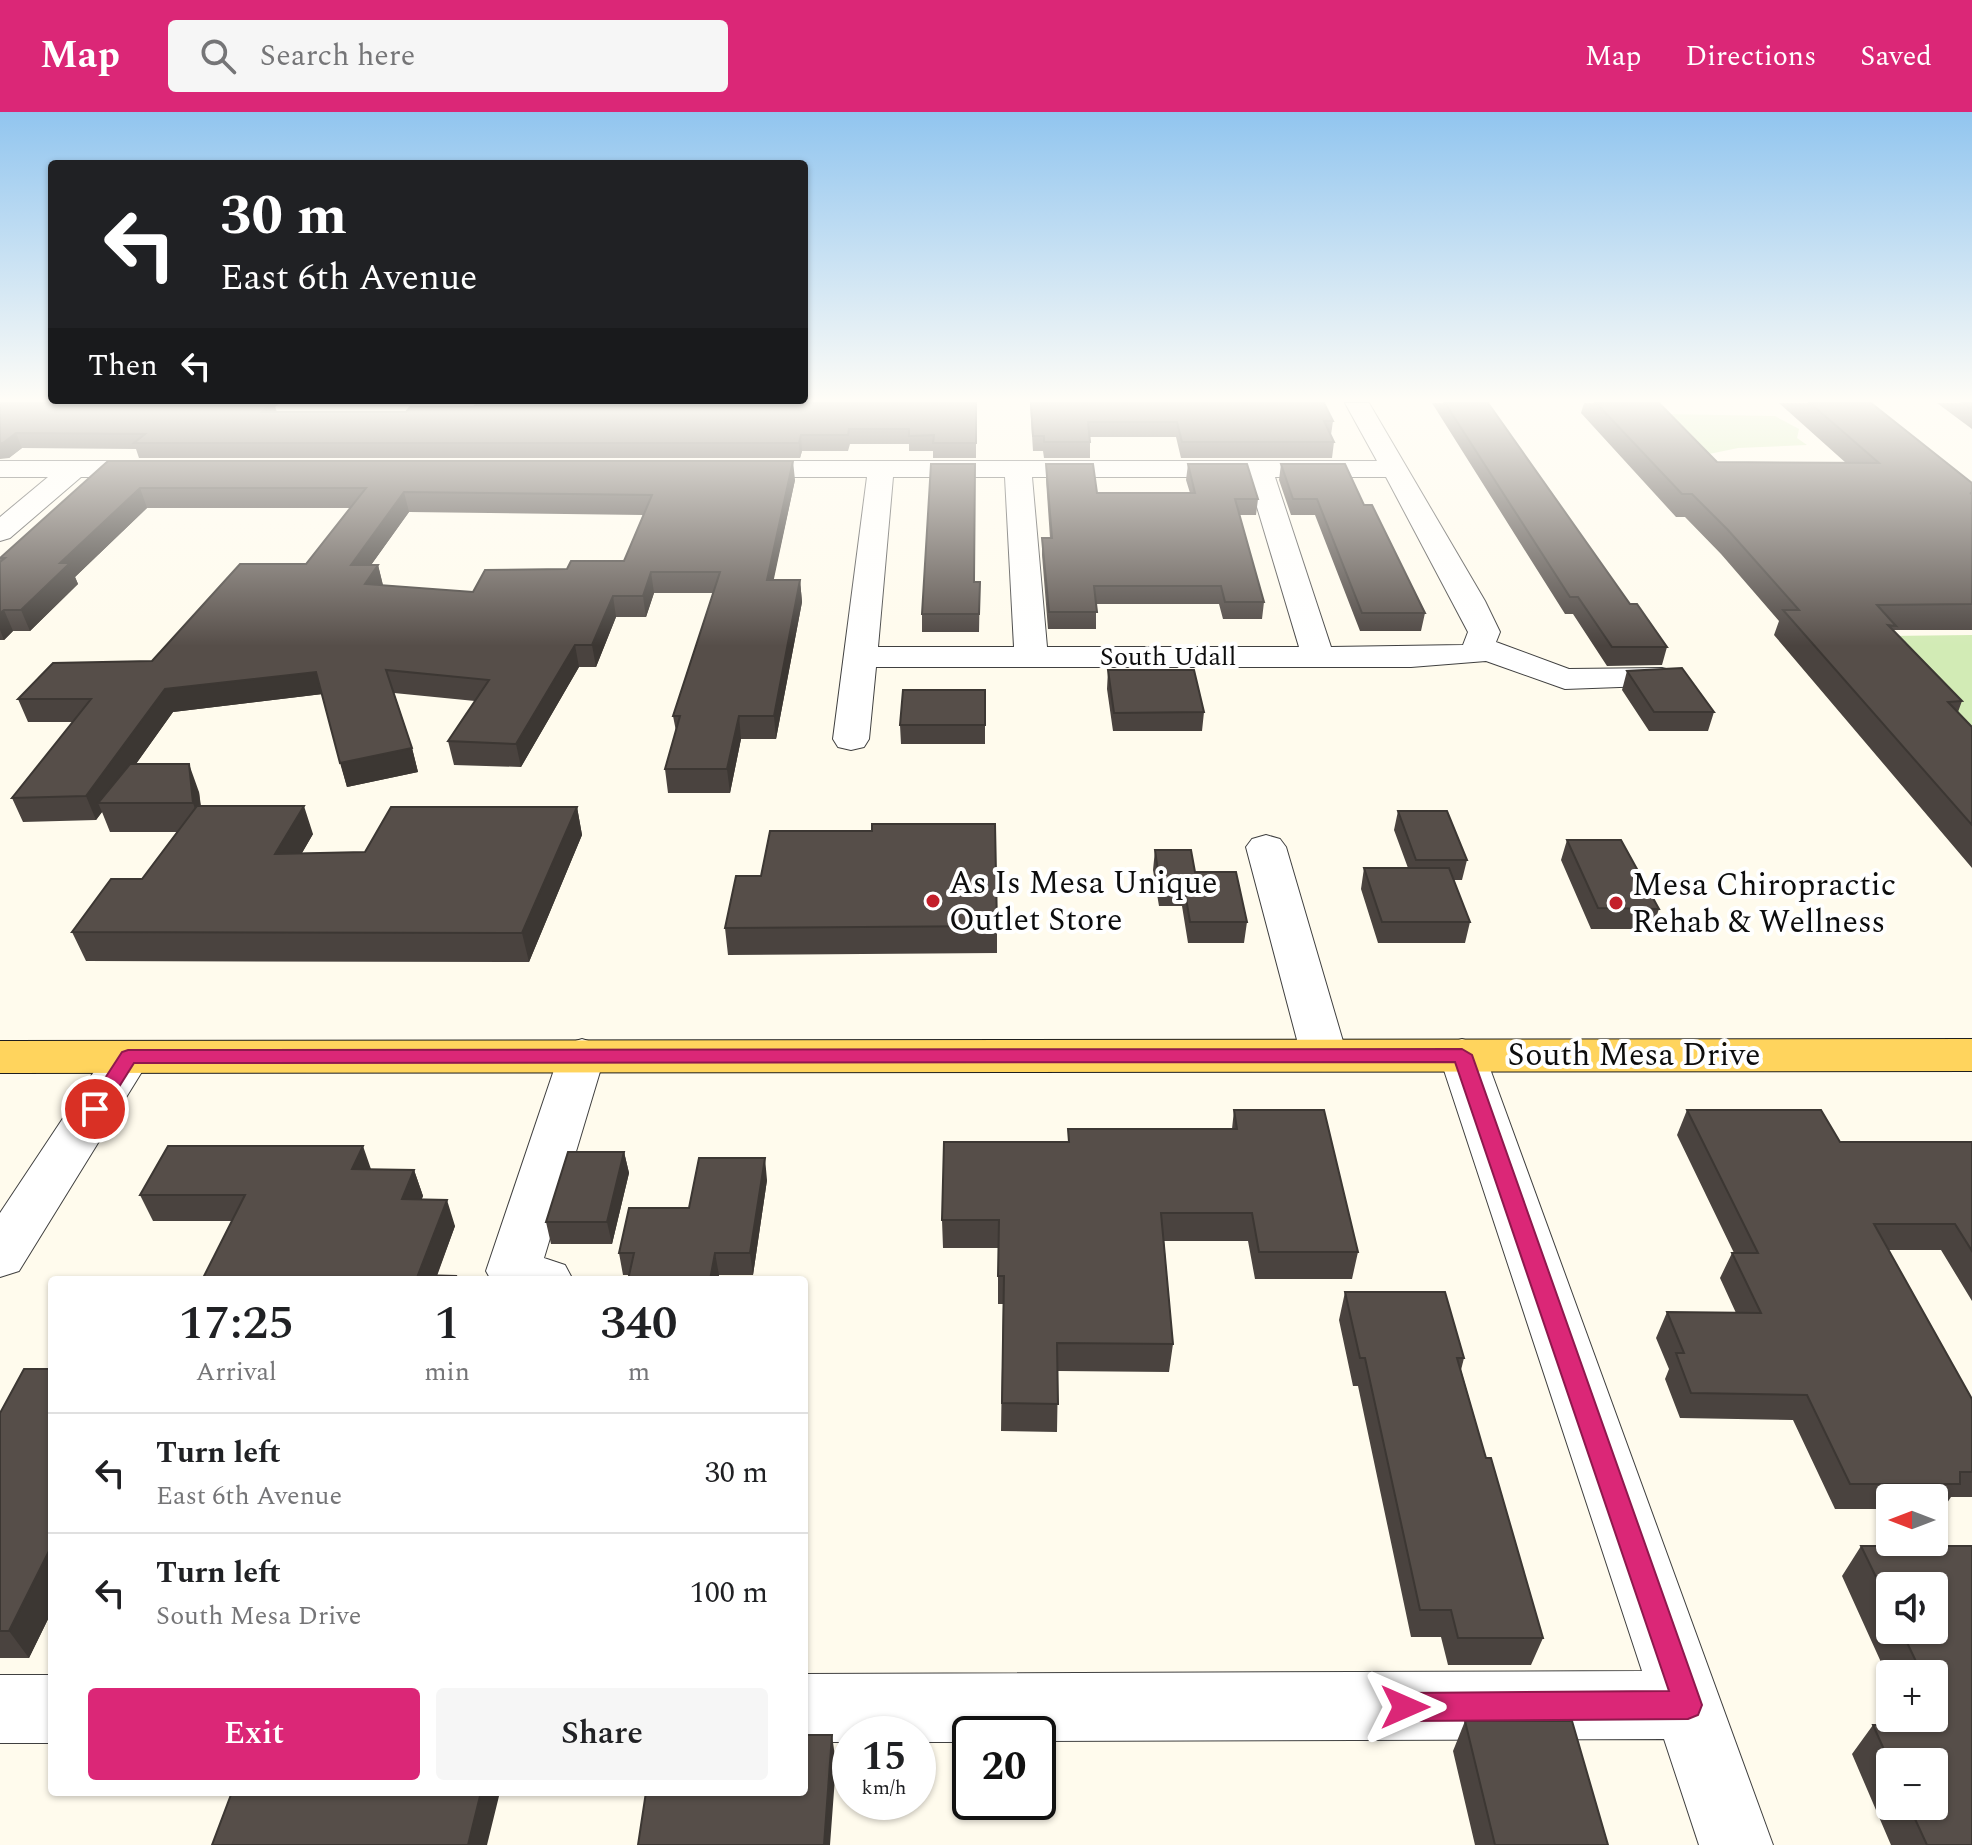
<!DOCTYPE html>
<html lang="en">
<head>
<meta charset="utf-8">
<style>
  body { margin:0; font-family:Spectral,serif; background:#f6f6f6; color:#202124; height:100vh; display:flex; flex-direction:column; font-size:30px; white-space:nowrap }
  * { box-sizing:border-box; margin:0 }
  p { font-size:26px; color:#757577 }
  .icon { flex:none; width:44px; height:44px; fill:none; stroke:currentColor; stroke-width:2; stroke-linecap:round; stroke-linejoin:round }
  .map { position:relative; flex:1; overflow:hidden }
  .sheet { position:absolute; left:48px; top:1164px; width:760px; height:520px; display:flex; flex-direction:column; background:#fff; border-radius:8px; box-shadow:0 2px 6px #0004 }
  .sheet>* { flex:none }
  .hud { position:absolute; left:48px; top:48px; width:760px; height:244px; border-radius:8px; box-shadow:0 2px 6px #0004; background:#202124; color:#fff; overflow:hidden }
  .needle { width:52px; rotate:270deg }
  .buttons { position:absolute; left:1876px; top:1372px; display:grid; gap:16px }
  .buttons a { display:grid; place-items:center; width:72px; height:72px; border-radius:8px; background:#fff; box-shadow:0 2px 6px #0004; font-size:40px }
  .speed { position:absolute; left:832px; top:1604px; display:flex; gap:16px; font-size:40px; font-weight:700; text-align:center }
  .speed>* { display:grid; place-content:center; width:104px; height:104px; border-radius:50%; background:#fff; box-shadow:0 2px 6px #0004; line-height:1 }
  .speed small { font-size:20px; font-weight:400 }
  .speed .limit { border:4px solid #111; border-radius:12px; background:#fff; color:#111 }
  .pin { position:absolute; display:grid; place-items:center; width:68px; height:68px; color:#fff; margin:-34px; border:4px solid #fff; border-radius:50%; box-shadow:0 2px 8px #0007 }
  .me { position:absolute; width:88px; margin:-44px; rotate:90deg; stroke-linejoin:round; filter:drop-shadow(0 0 6px #0008) }
  .turn { display:flex; align-items:center; gap:28px; height:168px; padding:0 40px; font-size:36px }
  .turn .icon { width:104px; height:104px; stroke-width:2.5 }
  .turn b { display:block; font-size:56px; line-height:68px }
  .then { display:flex; align-items:center; height:76px; padding:0 40px; background:#0003; gap:16px; font-size:30px }
  .eta { display:flex; justify-content:space-evenly; align-items:center; height:136px; text-align:center }
  .eta b { font-size:48px; font-weight:600; line-height:56px }
  .cta { display:flex; gap:16px; margin-top:auto; padding:16px 40px }
  .cta a { flex:1; height:92px; border-radius:8px; background:#db2777; color:#fff; font-size:32px; font-weight:600; line-height:92px; text-align:center }
  .cta a+a { background:#f6f6f6; color:#202124 }
  ul { padding:0; list-style:none }
  li { display:flex; align-items:center; gap:24px; height:120px; padding:0 40px; border-top:2px solid #e0e0e0 }
  li div { flex:1 }
  li b { display:block; font-size:30px }
  li em { font-style:normal }
  header { display:flex; align-items:center; gap:48px; box-sizing:border-box; height:112px; padding:0 40px; background:#db2777; color:#fff }
  header strong { font-size:38px }
  nav { display:flex; gap:44px; margin-inline-start:auto; font-size:28px }
  .search { width:560px; height:72px; background:#f6f6f6; display:flex; align-items:center; gap:20px; box-sizing:border-box; padding:0 28px; border-radius:8px; color:#757577; font-size:30px }
  .map>svg:first-child { display:block }
  .green { fill:#d2ebb5 }
  .lines { fill:none; stroke-linecap:round; stroke-linejoin:round }
  .minor-casing { stroke:#404040; stroke-width:2 }
  .major-casing { stroke:#1e1e1e; stroke-width:2 }
  .minor { fill:#fff; fill-rule:evenodd }
  .major { fill:#ffd45d; fill-rule:evenodd }
  .wall { fill:#4a433f; fill-rule:evenodd }
  .shaded-wall { fill:#3c3733 }
  .building { fill:#564e49; stroke:#3c3733; stroke-width:2; fill-rule:evenodd }
  .route { fill:#db2777; stroke:#8e194d; stroke-width:2 }
  .poi-dot { fill:#c31f2a; stroke:#fff; stroke-width:3 }
  .labels { text-anchor:middle; dominant-baseline:central; stroke-width:8; stroke-linejoin:round; paint-order:stroke }
  .far-street-label { font-size:26px; fill:#0d0d0d; stroke:#fff }
  .poi-label { font-size:32px; fill:#0d0d0d; stroke:#fff; text-anchor:start }
  .street-label { font-size:32px; fill:#0d0d0d; stroke:#fff }
</style>
</head>
<body>
<header>
<strong>Map</strong>
<div class="search"><svg class="icon" aria-label="search" viewBox="0 0 24 24"><circle cx="10" cy="10" r="6"/><path d="M15 15l6 6"/></svg>Search here</div>
<nav><a>Map</a><a>Directions</a><a>Saved</a></nav>
</header>
<div class="map">
<svg width="1972" height="1733" viewBox="0 0 1972 1733">
  <rect width="100%" height="100%" fill="#fffbed"/>
  <!-- green -->
  <path class="green" d="M 1665,302 L 1775,304 L 1799,317 L 1797,326 L 1807,333 L 1738,336 L 1709,342 Z
    M 1972,523 L 1972,631 L 1887,524 Z"/>
  <g class="lines">
    <!-- minor casing -->
    <g class="minor-casing">
      <path id="minor" d="M 1345,291 L 1369,291 L 1485,489 L 1500,520 L 1496,530 L 1569,557 L 1662,556 L 1674,559 L 1679,566 L 1674,573 L 1565,577 L 1486,549 L 1411,555 L 876,555 L 869,627 L 864,635 L 851,638 L 838,635 L 833,627 L 867,365 L 734,365 L 725,363 L 721,357 L 725,351 L 734,349 L 1377,349 ZM 893,365 L 1005,365 L 1014,535 L 878,535 ZM 1032,365 L 1248,365 L 1299,535 L 1047,535 ZM 1275,365 L 1386,365 L 1468,520 L 1463,533 L 1331,535 Z
        M 0,349 L 158,349 L 167,351 L 171,357 L 167,363 L 158,365 L 81,365 L 10,426 L 0,429 L 0,405 L 48,365 L 0,365 Z
        M 1266,723 L 1280,727 L 1286,735 L 1347,943 L 1340,954 L 1324,959 L 1308,954 L 1301,943 L 1246,735 L 1252,727 Z
        M 582,927 L 598,932 L 605,943 L 544,1146 L 565,1153 L 573,1168 L 491,1168 L 486,1159 L 559,943 L 566,932 Z
        M 1462,927 L 1478,932 L 1485,943 L 1773,1733 L 1699,1733 L 1664,1627 L 1038,1629 L 1038,1622 L 970,1622 L 970,1630 L 918,1630 L 918,1622 L 850,1622 L 850,1630 L 804,1630 L 804,1562 L 1642,1559 L 1439,943 L 1446,932 Z
        M 128,929 L 145,934 L 151,945 L 19,1159 L 0,1165 L 0,1101 L 111,934 Z
        M 0,1563 L 52,1563 L 52,1631 L 0,1631 Z"/>
    </g>
    <!-- major casing -->
    <g class="major-casing">
      <path id="major" d="M 1972,927 L 1972,959 L 0,961 L 0,929 Z"/>
    </g>
    <!-- minor -->
    <use href="#minor" class="minor"/>
    <!-- major -->
    <use href="#major" class="major"/>
  </g>
  <!-- wall -->
  <path class="wall" d="M 0,291 L 275,295 L 277,300 L 406,300 L 976,291 L 976,346 L 933,346 L 933,339 L 909,339 L 909,332 L 850,332 L 848,339 L 802,339 L 800,346 L 139,346 L 136,337 L 22,336 L 9,346 Z
    M 1030,291 L 1324,291 L 1333,309 L 1331,323 L 1334,330 L 1332,346 L 1181,346 L 1176,325 L 1090,325 L 1090,346 L 1044,346 L 1043,339 L 1033,339 Z
    M 1432,291 L 1488,291 L 1630,492 L 1667,535 L 1662,553 L 1607,554 L 1573,502 L 1565,502 Z
    M 1584,291 L 1659,291 L 1717,350 L 1846,351 L 1779,291 L 1871,291 L 1972,371 L 1972,518 L 1894,518 L 1894,519 L 1962,589 L 1958,600 L 1972,615 L 1972,756 L 1774,523 L 1779,509 L 1721,442 L 1685,405 L 1676,405 L 1581,301 Z
    M 1937,291 L 1972,291 L 1972,317 Z
    M 108,349 L 795,368 L 773,468 L 800,468 L 802,490 L 776,627 L 741,627 L 730,681 L 668,681 L 665,657 L 676,619 L 673,604 L 713,481 L 654,481 L 646,505 L 616,505 L 596,555 L 579,555 L 521,655 L 454,653 L 448,629 L 475,589 L 394,581 L 412,636 L 418,660 L 347,675 L 322,582 L 173,600 L 136,652 L 199,680 L 201,694 L 313,722 L 302,741 L 365,740 L 577,695 L 582,723 L 529,850 L 86,849 L 72,820 L 142,767 L 177,720 L 110,720 L 102,700 L 96,708 L 23,710 L 12,686 L 73,610 L 28,610 L 18,587 L 152,549 L 306,452 L 350,396 L 147,396 L 75,465 L 78,472 L 30,519 L 13,519 L 4,528 L 0,528 L 0,446 ZM 409,400 L 643,403 L 624,449 L 567,457 L 473,480 L 383,473 L 378,453 L 371,453 Z
    M 1046,352 L 1097,381 L 1190,381 L 1186,368 L 1188,352 L 1258,387 L 1256,403 L 1239,403 L 1264,490 L 1262,507 L 1223,507 L 1219,492 L 1096,492 L 1096,517 L 1048,517 L 1042,443 L 1042,426 L 1050,426 L 1046,368 Z
    M 1281,352 L 1364,393 L 1425,501 L 1421,519 L 1360,519 L 1315,403 L 1291,403 L 1279,368 Z
    M 974,470 L 980,470 L 979,520 L 922,520 L 922,502 Z
    M 1108,558 L 1204,600 L 1202,619 L 1113,619 L 1107,577 Z
    M 1627,559 L 1714,600 L 1708,619 L 1649,619 L 1622,578 Z
    M 985,578 L 985,632 L 901,632 L 900,613 Z
    M 1398,699 L 1467,748 L 1462,768 L 1453,768 L 1470,810 L 1465,831 L 1378,831 L 1361,777 L 1364,756 L 1408,756 L 1394,718 Z
    M 872,719 L 997,814 L 997,841 L 728,843 L 725,816 L 761,764 Z
    M 1567,728 L 1659,797 L 1652,817 L 1591,817 L 1561,748 Z
    M 1155,738 L 1195,760 L 1247,810 L 1244,831 L 1188,831 L 1182,794 L 1159,794 L 1153,758 Z
    M 1234,998 L 1358,1140 L 1352,1167 L 1255,1167 L 1248,1129 L 1164,1129 L 1173,1232 L 1169,1260 L 1058,1259 L 1057,1320 L 1001,1319 L 1003,1192 L 998,1192 L 998,1136 L 943,1136 L 942,1108 L 1068,1030 L 1068,1017 L 1232,1017 Z
    M 1687,998 L 1840,1030 L 1972,1030 L 1972,1189 L 1941,1138 L 1888,1138 L 1972,1287 L 1972,1385 L 1951,1385 L 1943,1397 L 1934,1397 L 1934,1386 L 1890,1386 L 1890,1397 L 1835,1397 L 1793,1308 L 1680,1306 L 1665,1267 L 1669,1257 L 1656,1226 L 1667,1200 L 1736,1201 L 1720,1166 L 1732,1141 L 1734,1141 L 1677,1023 Z
    M 624,1040 L 629,1061 L 612,1132 L 551,1132 L 546,1110 Z
    M 371,1057 L 414,1058 L 423,1084 L 421,1088 L 455,1114 L 437,1164 L 457,1168 L 202,1168 L 232,1109 L 153,1109 L 140,1083 Z
    M 767,1068 L 753,1163 L 719,1163 L 718,1168 L 628,1168 L 629,1163 L 623,1163 L 619,1141 L 689,1096 Z
    M 1345,1180 L 1464,1246 L 1461,1258 L 1486,1346 L 1543,1526 L 1531,1553 L 1448,1553 L 1441,1525 L 1411,1525 L 1358,1274 L 1353,1274 L 1339,1208 Z
    M 52,1257 L 52,1499 L 29,1546 L 0,1546 L 0,1301 Z
    M 1861,1434 L 1972,1434 L 1972,1733 L 1891,1733 L 1852,1642 L 1873,1613 L 1909,1613 L 1906,1606 L 1934,1606 L 1934,1562 L 1890,1562 L 1890,1570 L 1842,1464 ZM 1890,1474 L 1934,1518 L 1890,1518 ZM 1890,1650 L 1934,1694 L 1890,1694 Z
    M 1465,1609 L 1608,1733 L 1475,1733 L 1453,1639 Z"/>
  <!-- shaded-wall -->
  <path class="shaded-wall" d="M 263,291 L 280,291 L 275,295 L 278,304 L 262,300 Z
    M 16,321 L 22,336 L 9,346 L 0,347 L 0,331 Z
    M 801,323 L 802,339 L 800,346 L 799,331 Z
    M 793,349 L 795,368 L 769,490 L 767,468 Z
    M 140,376 L 147,396 L 75,465 L 78,472 L 30,519 L 21,498 L 60,451 Z
    M 404,380 L 409,400 L 356,474 L 351,453 Z
    M 378,453 L 383,474 L 365,472 Z
    M 651,460 L 654,481 L 646,505 L 643,484 Z
    M 800,468 L 802,490 L 776,627 L 774,604 Z
    M 613,484 L 616,505 L 596,555 L 592,533 Z
    M 4,498 L 13,519 L 4,528 L 0,518 L 0,501 Z
    M 575,533 L 579,555 L 521,655 L 516,632 Z
    M 316,560 L 323,582 L 173,600 L 108,691 L 98,691 L 102,700 L 96,708 L 86,684 L 165,577 Z
    M 739,604 L 741,627 L 730,681 L 727,657 Z
    M 412,636 L 418,660 L 347,675 L 340,651 Z
    M 189,652 L 199,680 L 203,720 L 193,691 Z
    M 304,694 L 313,722 L 285,770 L 275,742 Z
    M 577,695 L 582,723 L 529,850 L 522,821 Z
    M 363,1034 L 372,1060 L 352,1057 Z
    M 624,1040 L 629,1061 L 612,1132 L 607,1110 Z
    M 765,1046 L 767,1068 L 753,1163 L 750,1141 Z
    M 414,1058 L 423,1084 L 411,1114 L 402,1087 Z
    M 447,1088 L 455,1114 L 435,1168 L 418,1163 Z
    M 715,1141 L 719,1163 L 718,1168 L 710,1168 Z
    M 52,1433 L 52,1499 L 29,1546 L 9,1519 Z
    M 832,1623 L 836,1652 L 830,1733 L 824,1733 Z
    M 481,1680 L 500,1680 L 487,1733 L 468,1733 Z"/>
  <!-- building -->
  <path class="building" d="M 0,291 L 271,291 L 262,300 L 406,300 L 410,295 L 474,295 L 477,291 L 976,291 L 976,331 L 933,331 L 934,323 L 909,324 L 909,317 L 849,317 L 848,323 L 801,323 L 799,331 L 134,331 L 145,322 L 16,321 L 3,331 L 0,331 Z
    M 1031,291 L 1324,291 L 1333,309 L 1324,309 L 1334,330 L 1182,330 L 1177,310 L 1088,310 L 1090,330 L 1044,330 L 1044,324 L 1033,324 Z
    M 1445,291 L 1488,291 L 1630,492 L 1637,492 L 1667,535 L 1612,535 L 1578,485 L 1570,485 Z
    M 1596,291 L 1659,291 L 1717,350 L 1879,351 L 1810,291 L 1871,291 L 1972,371 L 1972,381 L 1970,381 L 1972,382 L 1972,492 L 1877,493 L 1896,514 L 1888,513 L 1962,589 L 1948,590 L 1972,615 L 1972,713 L 1783,498 L 1799,498 L 1728,418 L 1692,382 L 1682,382 Z
    M 1963,291 L 1972,291 L 1972,298 Z
    M 108,349 L 793,349 L 767,468 L 800,468 L 774,604 L 739,604 L 727,657 L 665,657 L 680,604 L 673,604 L 720,460 L 651,460 L 643,484 L 613,484 L 592,533 L 575,533 L 516,632 L 448,629 L 489,568 L 386,558 L 412,636 L 340,651 L 316,560 L 165,577 L 86,684 L 12,686 L 91,587 L 18,587 L 53,551 L 152,549 L 240,452 L 306,452 L 366,376 L 140,376 L 60,451 L 70,451 L 21,498 L 4,498 L 0,501 L 0,450 L 5,446 L 0,446 ZM 404,380 L 652,383 L 624,449 L 571,449 L 567,457 L 485,458 L 473,480 L 365,472 L 378,453 L 351,453 Z
    M 931,352 L 975,352 L 974,470 L 980,470 L 979,502 L 922,502 Z
    M 1046,352 L 1093,352 L 1097,381 L 1195,381 L 1188,352 L 1247,352 L 1258,387 L 1235,387 L 1264,490 L 1225,490 L 1221,474 L 1094,474 L 1097,500 L 1049,500 L 1042,426 L 1052,426 Z
    M 1281,352 L 1345,352 L 1364,393 L 1372,393 L 1425,501 L 1362,501 L 1317,387 L 1293,387 Z
    M 1682,556 L 1714,600 L 1654,600 L 1627,559 Z
    M 1108,558 L 1194,558 L 1204,600 L 1114,601 Z
    M 903,578 L 985,578 L 985,613 L 900,613 Z
    M 130,652 L 189,652 L 193,691 L 98,691 Z
    M 197,694 L 304,694 L 275,742 L 365,740 L 391,695 L 577,695 L 522,821 L 72,820 L 111,767 L 142,767 Z
    M 1398,699 L 1447,699 L 1467,748 L 1416,748 Z
    M 872,712 L 995,712 L 997,814 L 725,816 L 736,764 L 761,764 L 770,719 L 872,719 Z
    M 1567,728 L 1621,728 L 1659,797 L 1598,796 Z
    M 1155,738 L 1191,738 L 1195,760 L 1236,760 L 1247,810 L 1190,810 L 1184,774 L 1160,774 Z
    M 1364,756 L 1449,756 L 1470,810 L 1382,810 Z
    M 1234,998 L 1324,998 L 1358,1140 L 1259,1140 L 1252,1101 L 1161,1101 L 1173,1232 L 1057,1231 L 1058,1292 L 1002,1291 L 1004,1164 L 998,1164 L 999,1108 L 942,1108 L 944,1030 L 1069,1030 L 1068,1017 L 1237,1017 Z
    M 1687,998 L 1821,998 L 1840,1030 L 1972,1030 L 1972,1139 L 1955,1112 L 1874,1112 L 1972,1287 L 1972,1360 L 1960,1360 L 1960,1372 L 1850,1372 L 1807,1283 L 1691,1281 L 1676,1241 L 1684,1241 L 1667,1200 L 1761,1201 L 1732,1141 L 1758,1141 Z
    M 168,1034 L 363,1034 L 352,1057 L 414,1058 L 402,1087 L 447,1088 L 418,1163 L 456,1164 L 455,1168 L 287,1166 L 287,1168 L 202,1168 L 245,1083 L 140,1083 Z
    M 568,1040 L 624,1040 L 607,1110 L 546,1110 Z
    M 699,1046 L 765,1046 L 750,1141 L 715,1141 L 710,1168 L 628,1168 L 634,1141 L 619,1141 L 629,1096 L 689,1096 Z
    M 1345,1180 L 1445,1180 L 1464,1246 L 1457,1246 L 1486,1346 L 1491,1346 L 1543,1526 L 1458,1526 L 1451,1498 L 1420,1498 L 1365,1246 L 1360,1246 Z
    M 24,1257 L 52,1257 L 52,1433 L 9,1519 L 0,1519 L 0,1301 Z
    M 1861,1434 L 1972,1434 L 1972,1733 L 1927,1733 L 1909,1694 L 1934,1694 L 1934,1650 L 1890,1651 L 1873,1613 L 1946,1613 L 1934,1587 L 1934,1562 L 1922,1562 L 1901,1518 L 1934,1518 L 1934,1474 L 1890,1474 L 1890,1494 Z
    M 1465,1609 L 1572,1609 L 1608,1733 L 1495,1733 Z
    M 804,1623 L 832,1623 L 824,1733 L 638,1733 L 646,1680 L 804,1680 Z
    M 232,1680 L 481,1680 L 468,1733 L 212,1733 Z"/>
  <!-- sky -->
  <linearGradient id="sky" x2="0" y2="1"><stop stop-color="#91c5ef"/><stop offset="0.54" stop-color="#fffdf7"/><stop offset="1" stop-color="#fffdf7" stop-opacity="0"/></linearGradient>
  <rect width="1972" height="534" fill="url(#sky)"/>
  <!-- route -->
  <path class="route" d="M 1462,937 L 1472,943 L 1702,1593 L 1698,1603 L 1688,1607 L 1405,1609 L 1394,1605 L 1390,1595 L 1394,1585 L 1405,1581 L 1669,1579 L 1455,950 L 134,951 L 102,1002 L 88,1002 L 85,997 L 122,940 L 128,938 Z"/>
  <!-- markers -->
  <g class="poi-dot">
    <circle cx="933" cy="789" r="8"/>
    <circle cx="1616" cy="791" r="8"/>
  </g>
  <g class="labels">
    <!-- far-street labels -->
    <g class="far-street-label">
      <text x="1168" y="545">South Udall</text>
    </g>
    <!-- poi labels -->
    <g class="poi-label">
      <text x="949" y="771">As Is Mesa Unique<tspan x="949" dy="37">Outlet Store</tspan></text>
      <text x="1632" y="773">Mesa Chiropractic<tspan x="1632" dy="37">Rehab &amp; Wellness</tspan></text>
    </g>
    <!-- street labels -->
    <g class="street-label">
      <text x="1634" y="943">South Mesa Drive</text>
    </g>
  </g>
</svg>
<div class="buttons">
<a><svg class="needle" viewBox="-14 -14 28 28"><path d="M0-13l5 13h-10z" fill="#e53935"/><path d="M0 13l5-13h-10z" fill="#757577"/></svg></a>
<a><svg class="icon" aria-label="sound" viewBox="0 0 24 24"><path d="M4 9h4l5-4v14l-5-4H4zM17 9q2 3 0 6"/></svg></a>
<a>+</a>
<a>−</a>
</div>
<div class="speed"><div>15<small>km/h</small></div><div class="limit">20</div></div>
<div class="pin" style="left:95px;top:997px;background:#d93025"><svg class="icon" aria-label="arrive" viewBox="0 0 24 24"><path d="M6 21V4h12l-3 4 3 4H6"/></svg></div>
<svg class="me" style="left:1405px;top:1595px" viewBox="-20 -20 40 40"><path d="M0-17L14 15 0 8-14 15z" fill="#db2777" stroke="#fff" stroke-width="4"/></svg>
<div class="hud">
<div class="turn"><svg class="icon" aria-label="left" viewBox="0 0 24 24"><path d="M17 20v-9H6M10 6l-5 5 5 5"/></svg><div><b>30 m</b>East 6th Avenue</div></div>
<div class="then">Then<svg class="icon" aria-label="left" viewBox="0 0 24 24"><path d="M17 20v-9H6M10 6l-5 5 5 5"/></svg></div>
</div>
<section class="sheet">
<div class="eta">
<div><b>17:25</b><p>Arrival</p></div>
<div><b>1</b><p>min</p></div>
<div><b>340</b><p>m</p></div>
</div>
<ul>
<li><svg class="icon" aria-label="left" viewBox="0 0 24 24"><path d="M17 20v-9H6M10 6l-5 5 5 5"/></svg><div><b>Turn left</b><p>East 6th Avenue</p></div><em>30 m</em></li>
<li><svg class="icon" aria-label="left" viewBox="0 0 24 24"><path d="M17 20v-9H6M10 6l-5 5 5 5"/></svg><div><b>Turn left</b><p>South Mesa Drive</p></div><em>100 m</em></li>
</ul>
<div class="cta"><a>Exit</a><a>Share</a></div>
</section>
</div>
</body>
</html>
